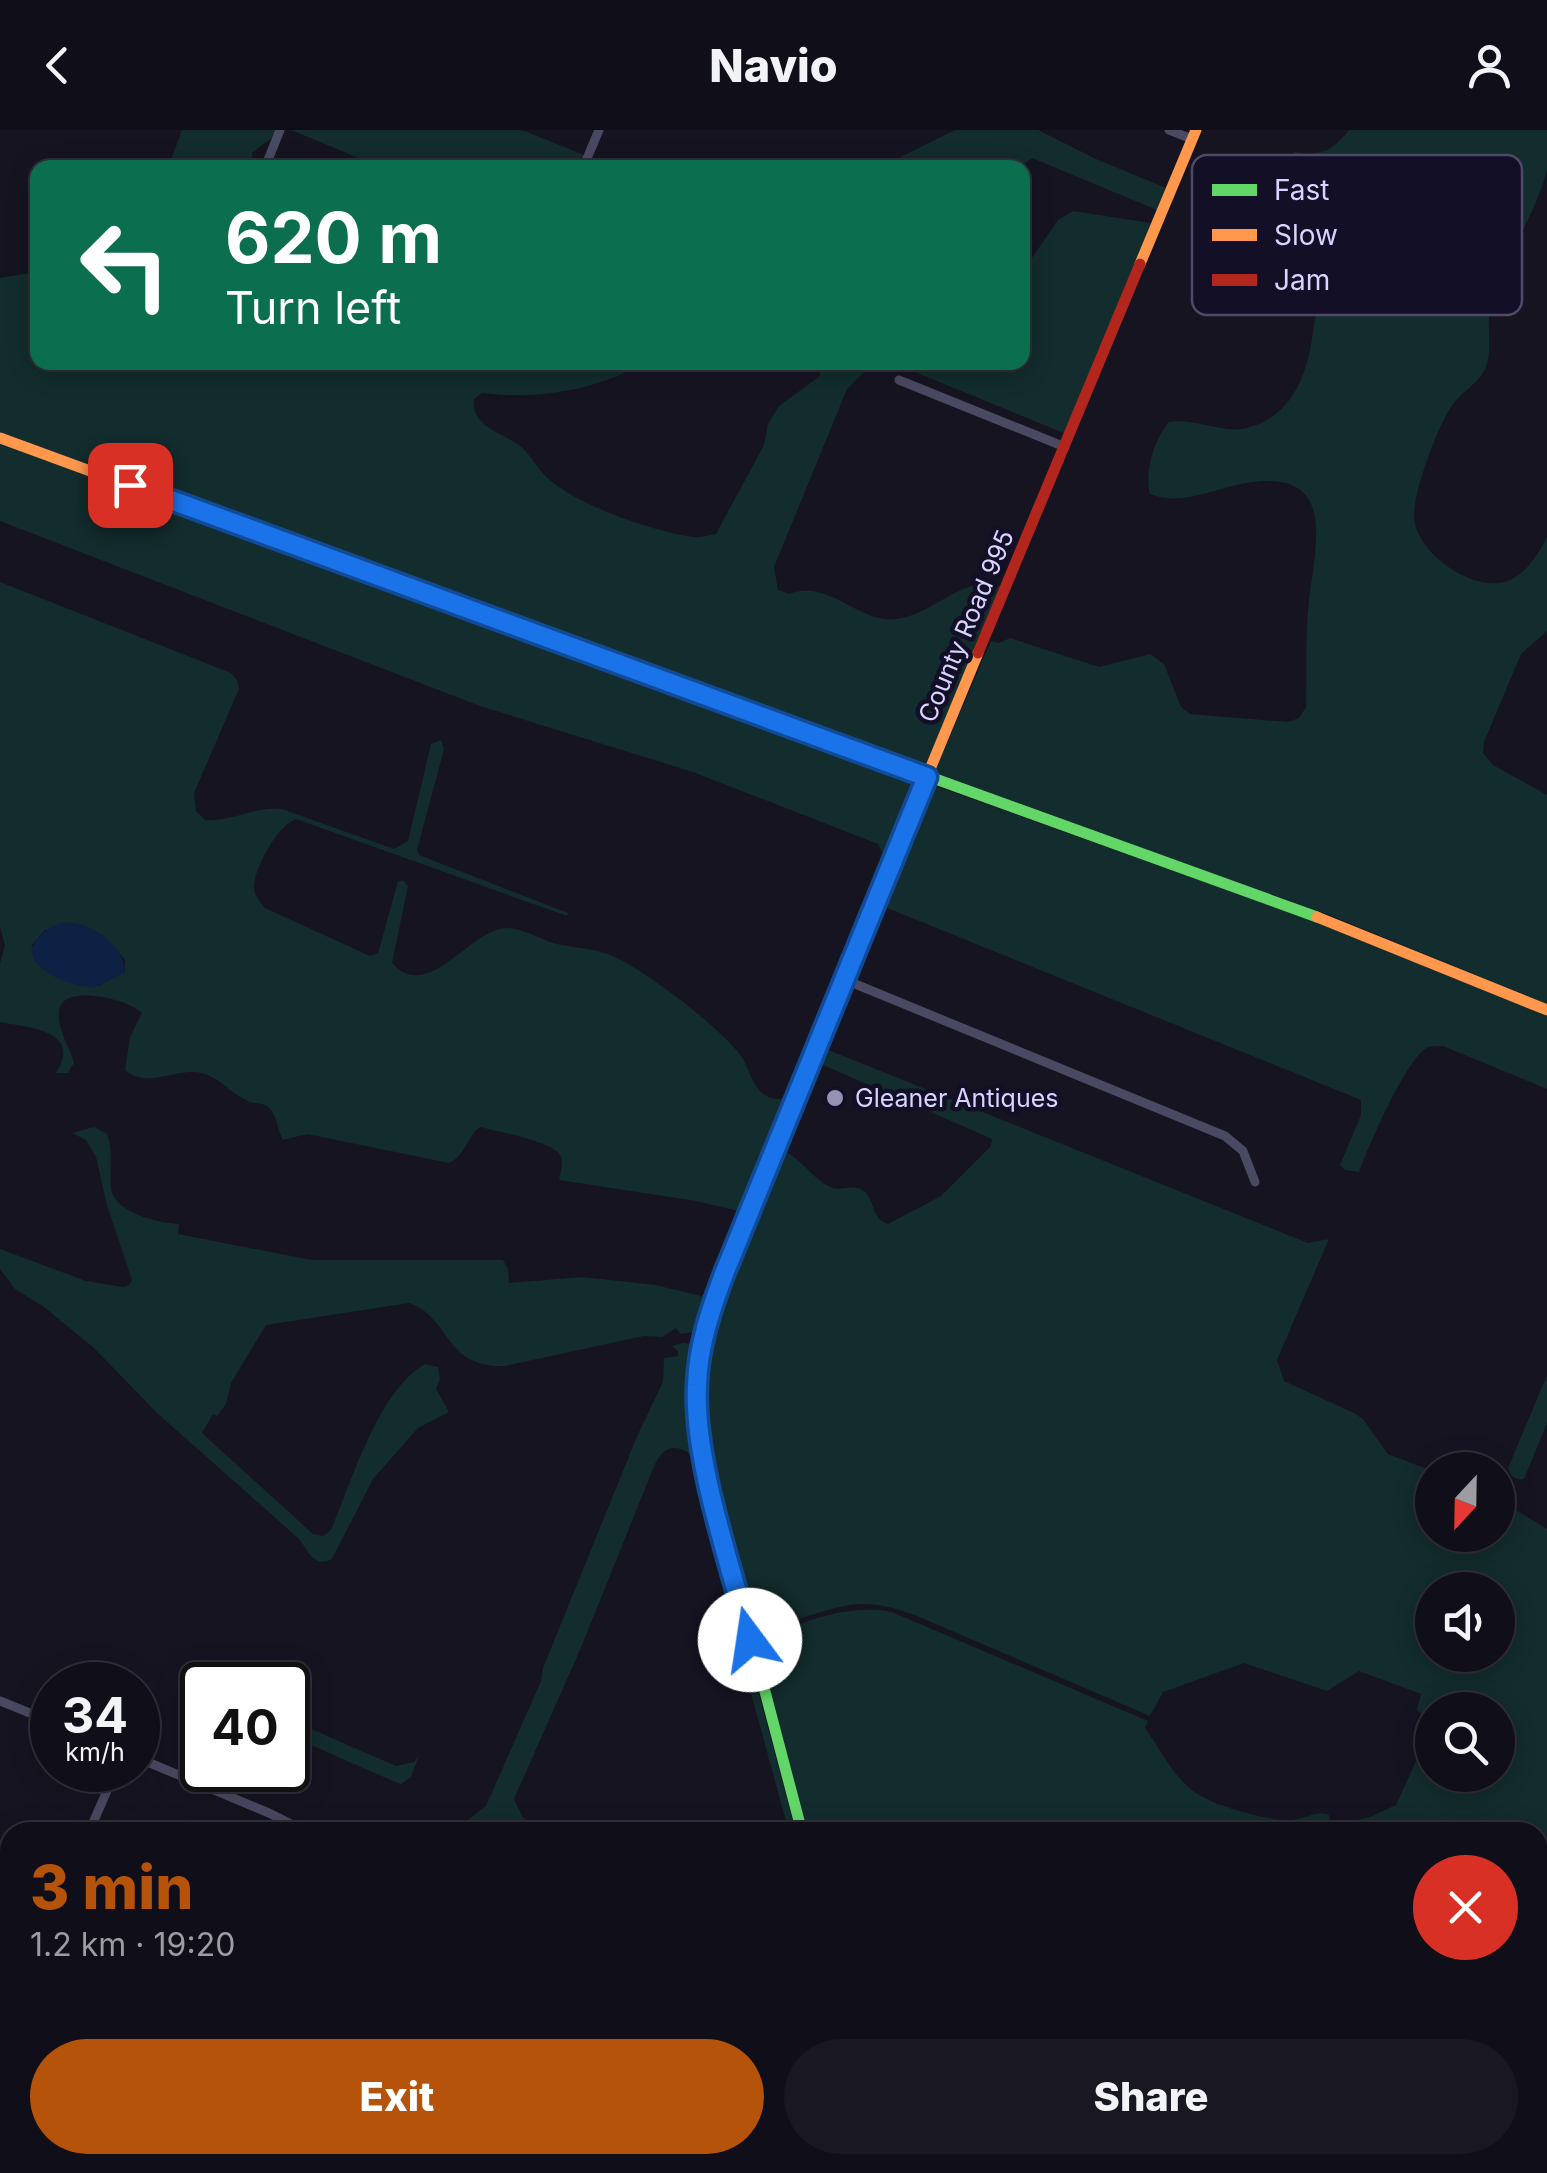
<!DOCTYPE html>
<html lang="en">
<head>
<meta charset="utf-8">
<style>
  body { margin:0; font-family:Inter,sans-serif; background:#191822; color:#f1f3f6; height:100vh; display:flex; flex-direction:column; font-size:38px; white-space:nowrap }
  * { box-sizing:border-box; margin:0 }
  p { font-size:32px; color:#9c9ca2 }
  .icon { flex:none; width:55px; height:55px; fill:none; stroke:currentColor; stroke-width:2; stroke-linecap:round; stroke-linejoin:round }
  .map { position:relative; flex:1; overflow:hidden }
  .drawer { position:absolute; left:0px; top:1692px; width:1548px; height:352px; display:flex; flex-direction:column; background:#100f19; border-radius:30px 30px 0 0; box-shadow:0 5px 25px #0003,0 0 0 2px #302f38 }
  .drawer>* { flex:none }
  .top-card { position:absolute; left:30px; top:30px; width:1000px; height:210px; border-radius:20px; box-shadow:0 5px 25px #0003,0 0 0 2px #302f38; background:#0b6e4f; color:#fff; overflow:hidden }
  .needle { width:65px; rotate:202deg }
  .tools { position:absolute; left:1415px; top:1322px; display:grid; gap:20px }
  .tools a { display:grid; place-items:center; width:100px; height:100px; border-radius:50%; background:#100f19; box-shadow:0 5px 25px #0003,0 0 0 2px #302f38; font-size:50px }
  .speed { position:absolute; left:30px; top:1532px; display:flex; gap:20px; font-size:50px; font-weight:700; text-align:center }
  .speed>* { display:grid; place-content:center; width:130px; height:130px; border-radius:50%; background:#100f19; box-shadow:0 5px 25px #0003,0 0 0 2px #302f38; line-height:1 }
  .speed small { font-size:25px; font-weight:400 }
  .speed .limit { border:5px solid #111; border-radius:15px; background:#fff; color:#111 }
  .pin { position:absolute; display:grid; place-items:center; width:85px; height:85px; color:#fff; margin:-42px; border-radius:20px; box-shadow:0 5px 15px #0006 }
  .me { position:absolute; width:110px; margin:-55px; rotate:346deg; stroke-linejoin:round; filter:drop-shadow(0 0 8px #0008) }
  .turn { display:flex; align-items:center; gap:35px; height:210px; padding:0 30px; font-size:45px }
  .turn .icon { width:130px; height:130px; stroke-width:2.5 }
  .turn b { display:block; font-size:70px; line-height:85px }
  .round { display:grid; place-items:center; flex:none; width:105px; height:105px; border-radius:52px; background:#191822 }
  .head { display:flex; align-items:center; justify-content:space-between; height:170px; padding:0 30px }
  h1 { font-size:60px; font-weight:800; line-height:75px; color:#b45309 }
  .action { display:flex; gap:20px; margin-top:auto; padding:20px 30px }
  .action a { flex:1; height:115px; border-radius:60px; background:#b45309; color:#fff; font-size:40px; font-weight:800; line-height:115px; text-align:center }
  .action a+a { background:#191822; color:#f1f3f6 }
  header { display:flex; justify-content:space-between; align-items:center; height:130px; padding:0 30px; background:#100f19; font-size:45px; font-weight:800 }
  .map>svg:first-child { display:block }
  .green { fill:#132c2d; fill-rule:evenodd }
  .water { fill:#0d2144 }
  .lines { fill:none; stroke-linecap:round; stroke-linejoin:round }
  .street { stroke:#4a4962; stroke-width:9 }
  .fast { stroke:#63d668; stroke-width:11 }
  .slow { stroke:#ff974d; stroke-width:11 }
  .jam { stroke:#b3261e; stroke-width:11 }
  .route-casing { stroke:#114b97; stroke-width:25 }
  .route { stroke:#1a73e8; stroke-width:18 }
  .poi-dot { fill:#9591b1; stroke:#130f26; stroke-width:4 }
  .labels { text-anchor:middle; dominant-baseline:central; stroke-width:9; stroke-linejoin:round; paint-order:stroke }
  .street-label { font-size:25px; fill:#d9d4ff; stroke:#130f26 }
  .poi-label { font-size:25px; fill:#d9d4ff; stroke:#130f26; text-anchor:start }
  .key { fill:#130f26; stroke:#4e4a67; stroke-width:2.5 }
  .key-label { font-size:28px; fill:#d9d4ff }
</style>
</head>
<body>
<header><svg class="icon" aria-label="back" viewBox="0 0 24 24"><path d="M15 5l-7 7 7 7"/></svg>Navio<svg class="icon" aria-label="person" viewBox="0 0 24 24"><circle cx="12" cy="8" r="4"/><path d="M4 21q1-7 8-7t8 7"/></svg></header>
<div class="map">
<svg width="1547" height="2043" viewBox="0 0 1547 2043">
  <rect width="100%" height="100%" fill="#161421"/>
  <!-- green -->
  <path class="green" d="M 182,0 L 276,0 L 273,7 L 252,23 L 252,37 L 168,38 Z
    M 291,0 L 522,0 L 584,25 L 579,37 L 364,37 L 366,31 Z
    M 955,0 L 1038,0 L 1096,29 L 1166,58 L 1157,80 L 1032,28 L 1020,37 L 879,38 Z
    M 1349,0 L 1547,0 C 1547,12 1547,27 1547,38 C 1538,83 1499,136 1490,181 C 1486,201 1494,221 1484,241 C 1477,254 1462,262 1453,274 C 1438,294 1412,365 1414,389 C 1418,422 1466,457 1499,453 C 1523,450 1537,426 1547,407 L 1547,501 L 1521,524 L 1484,612 L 1483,623 L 1493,635 L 1547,665 L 1547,874 L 1327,784 L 934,644 L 991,511 L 999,513 L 1010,508 L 1099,537 L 1150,524 L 1164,534 L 1181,577 L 1190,584 L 1288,592 L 1299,588 L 1306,577 C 1307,541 1305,504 1309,469 C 1316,413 1337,338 1247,353 C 1214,358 1182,377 1150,364 C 1144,343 1154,309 1169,292 C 1195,288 1223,304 1247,298 C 1296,285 1309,239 1314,194 C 1316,182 1321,167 1313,156 C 1301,140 1275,136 1260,123 L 1265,112 L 1300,127 L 1308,116 C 1305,79 1278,81 1272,64 C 1267,49 1284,30 1295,22 C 1321,27 1332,21 1349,0 Z
    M 1073,81 L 1151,93 L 1066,304 L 893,233 L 1022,232 L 1023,141 L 1058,90 Z
    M 37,142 L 38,232 L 643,233 C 596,261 535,270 482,263 L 474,269 C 471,297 501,302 519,315 C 531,324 538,341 550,350 C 579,376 655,402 694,407 C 701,408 709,405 716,404 L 764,315 L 768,294 L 779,276 L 820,246 L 820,233 L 873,233 L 847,259 L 774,437 L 778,460 L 789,464 C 825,450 852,485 885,489 C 928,494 960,441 1002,457 L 924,641 L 0,306 L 0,148 Z
    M 0,310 L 920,650 L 743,1082 L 696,1071 L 559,1050 C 560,1042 565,1032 560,1025 C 551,1011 498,1002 481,997 C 466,1006 466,1026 449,1033 L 307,1004 L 283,1010 C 278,1001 277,988 271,980 C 266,973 257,974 250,972 C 229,964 218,943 194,942 C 170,941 146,958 125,940 L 130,907 L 142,883 C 128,869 62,853 59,881 C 57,900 69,915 74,933 L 68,943 L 56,943 C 83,900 29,898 0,892 L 0,833 L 5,816 L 0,796 L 0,452 L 231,543 L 237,550 L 239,559 L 194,663 L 196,681 L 205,690 C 231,692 255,676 282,679 L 394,719 L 408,711 L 431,614 L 441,610 L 444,619 L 417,720 L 419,725 L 568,783 L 567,786 L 296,689 C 278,695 255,737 254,756 C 254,766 260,771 265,778 L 370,826 L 378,823 L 380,816 L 398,751 L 404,751 L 408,756 L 392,833 C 428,874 470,799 506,798 C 523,798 541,810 557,814 C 575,818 593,818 610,825 C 639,835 728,903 743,929 C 753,948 756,971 783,969 L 883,725 L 878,714 L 693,642 L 480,576 L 0,391 ZM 45,800 L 106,808 L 125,830 L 125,842 L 98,856 L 31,816 Z
    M 930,654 L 1303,787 L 1547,886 L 1547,959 L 1443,916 C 1439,916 1431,916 1428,917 C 1406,928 1368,1018 1359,1042 L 1345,1040 L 1340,1035 L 1361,985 L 1361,970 L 880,775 Z
    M 821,917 L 1308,1113 L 1329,1109 L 1277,1230 L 1284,1251 L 1354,1283 L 1363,1289 L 1388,1324 L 1432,1341 L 1432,1405 L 1498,1405 L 1498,1369 L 1547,1399 L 1547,2043 L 1331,2043 L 1312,2035 L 1538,2035 L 1538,1702 L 807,1702 L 757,1518 C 790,1492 850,1473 892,1482 L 1148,1591 L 1145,1598 C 1158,1616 1170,1640 1187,1656 C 1205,1674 1259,1688 1284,1690 C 1301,1692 1315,1679 1329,1685 L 1331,1696 L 1370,1687 L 1396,1675 L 1427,1607 L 1432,1610 L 1432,1645 L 1498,1645 L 1498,1580 L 1432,1580 L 1432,1593 L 1417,1580 L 1421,1564 L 1359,1541 L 1327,1561 L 1244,1533 L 1163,1562 L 1150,1586 L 917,1486 C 861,1465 846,1475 792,1491 C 778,1495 766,1500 752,1498 C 733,1422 695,1322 703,1243 C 710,1166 751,1090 780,1019 C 803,1029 815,1052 833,1058 C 844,1061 855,1053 865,1062 C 876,1073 871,1088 888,1094 L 941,1066 L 991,1016 L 992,1009 L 816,932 ZM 1432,1460 L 1498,1460 L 1498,1525 L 1432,1525 Z
    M 94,997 L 107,1004 C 114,1022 109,1040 111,1059 C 115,1083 158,1093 179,1094 L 178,1104 L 312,1130 L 503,1130 L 508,1139 L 509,1153 L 582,1147 L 655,1155 L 710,1168 L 700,1201 L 681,1204 L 676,1198 L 662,1207 L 644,1206 L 505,1236 C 443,1238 451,1187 409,1173 L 266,1195 L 231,1253 L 226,1274 L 217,1286 L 213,1284 L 202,1303 L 313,1404 L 323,1406 L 331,1400 C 352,1351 378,1261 425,1234 L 438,1237 L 440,1249 L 436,1259 L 449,1282 L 418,1298 L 373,1349 L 332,1429 C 314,1439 308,1420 299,1409 L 157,1283 L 94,1218 L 44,1177 L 15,1159 L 0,1139 L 0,1119 L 86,1151 L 123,1157 L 129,1155 L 132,1150 L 107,1075 L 96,1027 L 86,1010 L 72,1003 Z
    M 683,1213 L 698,1215 C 684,1300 708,1369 729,1451 L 722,1451 L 690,1324 C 674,1313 663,1318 655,1334 L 580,1520 L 514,1669 L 523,1688 L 555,1702 L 456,1702 L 456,1699 L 486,1676 L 541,1551 L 543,1538 L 638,1304 L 663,1252 L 664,1228 L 678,1226 L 678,1221 L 672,1216 Z
    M 1547,1245 L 1547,1293 L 1524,1349 C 1514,1350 1511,1346 1508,1338 Z
    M 742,1530 L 750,1531 L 796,1702 L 789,1702 Z
    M 288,1589 L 396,1636 L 414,1632 L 419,1625 L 411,1647 L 401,1654 L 393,1651 L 288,1605 Z
    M 0,1963 L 10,1966 L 10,2035 L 190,2035 L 211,2043 L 0,2043 Z
    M 320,2035 L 811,2035 L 807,2043 L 313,2043 Z"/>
  <!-- water -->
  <path class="water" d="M 59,793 C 88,789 124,813 125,843 L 92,858 C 51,852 0,824 59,793 Z"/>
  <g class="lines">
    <!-- street -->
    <path class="street" d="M 1169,0 L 1192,9
      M 268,30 L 280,0
      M 583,38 L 599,0
      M 899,250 L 1065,317
      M 843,849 L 1225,1006 L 1243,1021 L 1255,1052
      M 0,1571 L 52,1592
      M 138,1628 L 269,1683 L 307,1702
      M 89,1702 L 116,1640
      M 0,1721 L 10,1720
      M 1037,2035 L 1041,2043"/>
    <!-- fast -->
    <path class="fast" d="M 510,495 L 1317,787
      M 802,1702 L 704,1330 L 697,1253 L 703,1208 L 724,1144 L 814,920"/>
    <!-- slow -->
    <path class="slow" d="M 1140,134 L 1196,0
      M 0,308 L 510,495
      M 1317,787 L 1547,880
      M 814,920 L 978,523"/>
    <!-- jam -->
    <path class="jam" d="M 978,523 L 1140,134
      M 896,2035 L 899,2043"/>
  </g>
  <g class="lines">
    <!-- route casing -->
    <g class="route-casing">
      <path id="route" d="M 130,355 L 927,647 L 724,1144 C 711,1179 698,1216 697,1255 C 693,1330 731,1435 750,1510"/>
    </g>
    <!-- route -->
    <use href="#route" class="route"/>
  </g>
  <!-- markers -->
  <circle class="poi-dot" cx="835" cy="968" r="10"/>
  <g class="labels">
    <!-- street labels -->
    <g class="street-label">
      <text transform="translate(966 496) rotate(-67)">County Road 995</text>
    </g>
    <!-- poi labels -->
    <g class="poi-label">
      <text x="855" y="968">Gleaner Antiques</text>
    </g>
  </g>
  <!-- legend -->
  <rect x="1192" y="25" width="330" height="160" rx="15" class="key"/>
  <rect x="1212" y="54" width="45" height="12" fill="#63d668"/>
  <rect x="1212" y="99" width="45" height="12" fill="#ff974d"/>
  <rect x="1212" y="144" width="45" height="12" fill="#b3261e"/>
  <g class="key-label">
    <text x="1274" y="70">Fast</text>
    <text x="1274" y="115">Slow</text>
    <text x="1274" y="160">Jam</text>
  </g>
</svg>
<div class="tools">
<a><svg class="needle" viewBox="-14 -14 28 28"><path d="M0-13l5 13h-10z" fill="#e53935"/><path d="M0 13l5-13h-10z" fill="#9c9ca2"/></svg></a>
<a><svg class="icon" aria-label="sound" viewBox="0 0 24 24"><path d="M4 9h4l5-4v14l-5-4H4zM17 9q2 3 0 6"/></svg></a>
<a><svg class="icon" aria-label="search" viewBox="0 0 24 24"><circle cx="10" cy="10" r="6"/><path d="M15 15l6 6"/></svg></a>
</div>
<div class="speed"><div>34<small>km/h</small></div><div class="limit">40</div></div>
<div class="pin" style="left:130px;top:355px;background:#d93025"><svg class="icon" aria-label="arrive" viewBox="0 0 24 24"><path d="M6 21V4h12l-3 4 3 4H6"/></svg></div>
<svg class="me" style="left:750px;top:1510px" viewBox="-20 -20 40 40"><circle r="19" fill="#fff"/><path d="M0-13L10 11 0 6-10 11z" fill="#1a73e8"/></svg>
<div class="top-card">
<div class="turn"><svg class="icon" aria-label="left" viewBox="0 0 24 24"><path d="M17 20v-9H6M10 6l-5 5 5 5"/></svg><div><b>620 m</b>Turn left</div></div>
</div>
<section class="drawer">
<div class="head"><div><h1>3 min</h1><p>1.2 km · 19:20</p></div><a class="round" style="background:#d93025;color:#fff"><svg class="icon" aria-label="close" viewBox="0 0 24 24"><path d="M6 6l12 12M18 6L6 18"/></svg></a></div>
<div class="action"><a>Exit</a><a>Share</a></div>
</section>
</div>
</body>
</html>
